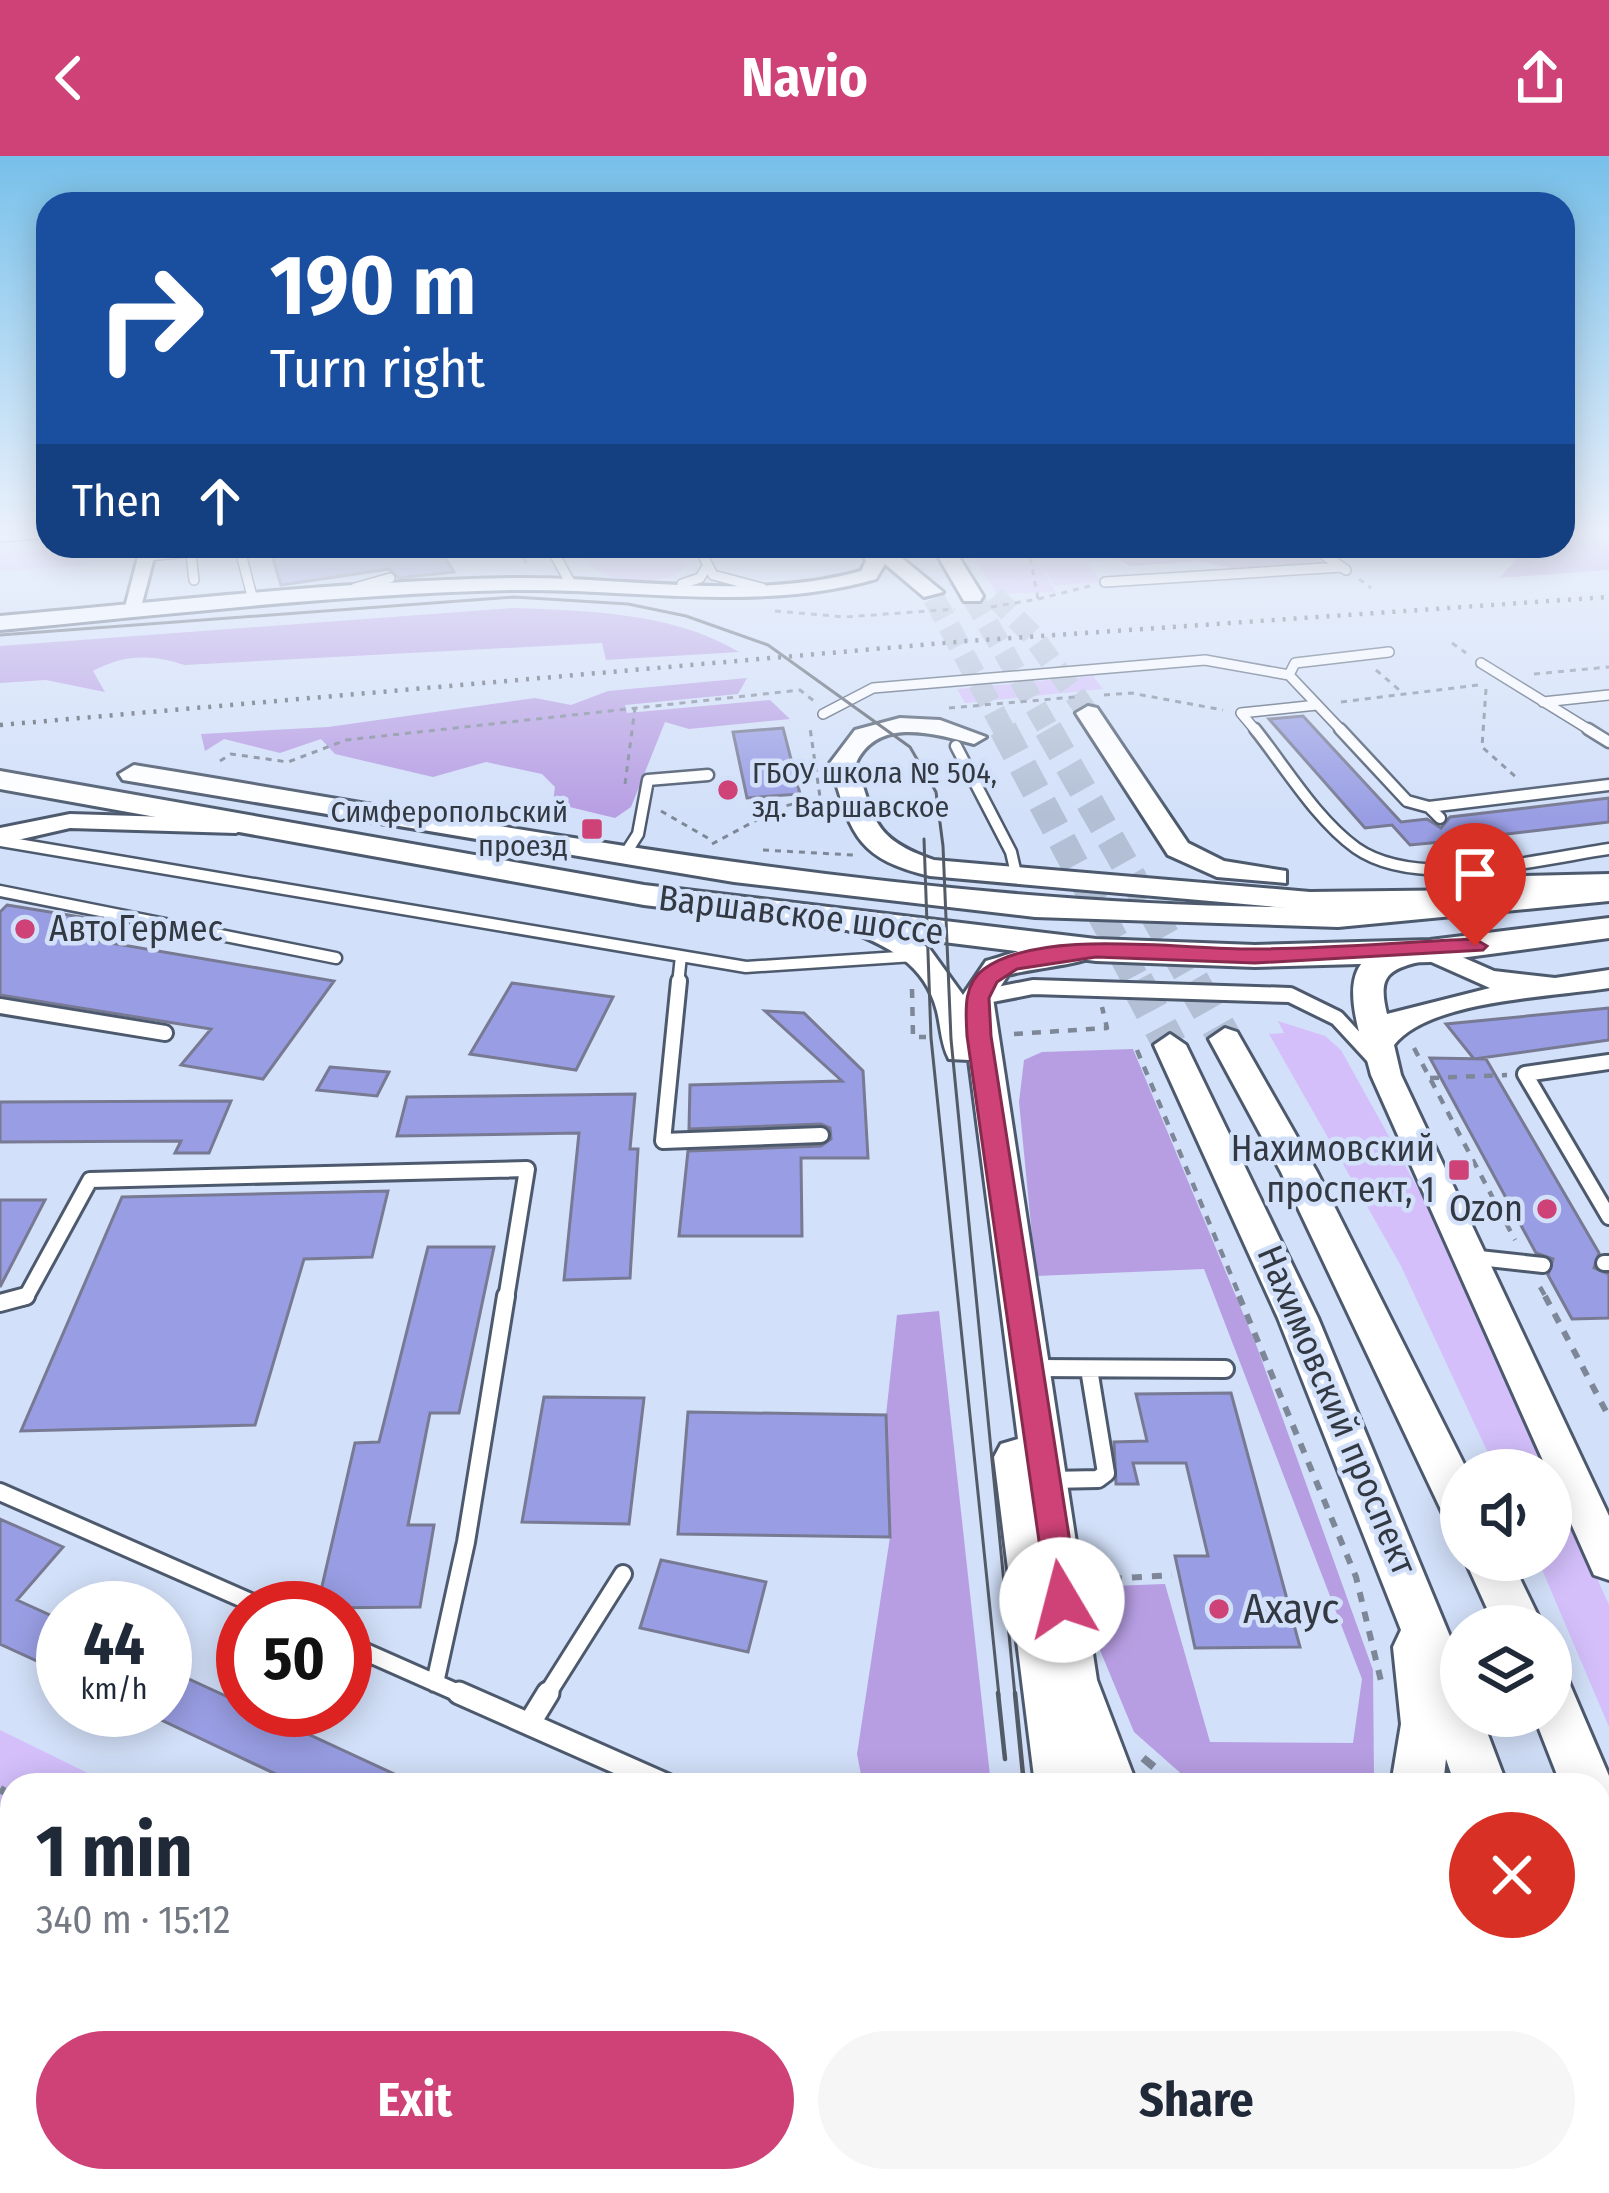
<!DOCTYPE html>
<html lang="en">
<head>
<meta charset="utf-8">
<style>
  body { margin:0; font-family:"Fira Sans Condensed",sans-serif; background:#f6f6f7; color:#1f2937; height:100vh; display:flex; flex-direction:column; font-size:45px; white-space:nowrap }
  * { box-sizing:border-box; margin:0 }
  p { font-size:39px; color:#747a83 }
  .icon { flex:none; width:66px; height:66px; fill:none; stroke:currentColor; stroke-width:2; stroke-linecap:round; stroke-linejoin:round }
  .map { position:relative; flex:1; overflow:hidden }
  .drawer { position:absolute; left:0px; top:1617px; width:1611px; height:420px; display:flex; flex-direction:column; background:#fff; border-radius:36px 36px 0 0; box-shadow:0 6px 30px #0003 }
  .drawer>* { flex:none }
  .guide { position:absolute; left:36px; top:36px; width:1539px; height:366px; border-radius:36px; box-shadow:0 6px 30px #0003; background:#1a4fa0; color:#fff; overflow:hidden }
  .fabs { position:absolute; left:1440px; top:1293px; display:grid; gap:24px }
  .fabs a { display:grid; place-items:center; width:132px; height:132px; border-radius:50%; background:#fff; box-shadow:0 6px 30px #0003; font-size:60px }
  .speed { position:absolute; left:36px; top:1425px; display:flex; gap:24px; font-size:60px; font-weight:700; text-align:center }
  .speed>* { display:grid; place-content:center; width:156px; height:156px; border-radius:50%; background:#fff; box-shadow:0 6px 30px #0003; line-height:1 }
  .speed small { font-size:30px; font-weight:400 }
  .speed .limit { border:18px solid #d22; background:#fff; color:#111 }
  .pin { position:absolute; display:grid; place-items:center; width:102px; height:102px; color:#fff; margin:-123px -51px; border-radius:50% 50% 50% 0; rotate:-45deg; box-shadow:0 0 12px #0007 }
  .pin .icon { rotate:45deg }
  .me { position:absolute; width:132px; margin:-66px; rotate:352deg; stroke-linejoin:round; filter:drop-shadow(0 0 9px #0008) }
  .turn { display:flex; align-items:center; gap:42px; height:252px; padding:0 36px; font-size:54px }
  .turn .icon { width:156px; height:156px; stroke-width:2.5 }
  .turn b { display:block; font-size:84px; line-height:102px }
  .then { display:flex; align-items:center; height:114px; padding:0 36px; background:#0003; gap:24px; font-size:45px }
  .round { display:grid; place-items:center; flex:none; width:126px; height:126px; border-radius:63px; background:#f6f6f7 }
  .head { display:flex; align-items:center; justify-content:space-between; height:204px; padding:0 36px }
  h1 { font-size:72px; font-weight:700; line-height:90px }
  .button { display:flex; gap:24px; margin-top:auto; padding:24px 36px }
  .button a { flex:1; height:138px; border-radius:72px; background:#ce4277; color:#fff; font-size:48px; font-weight:700; line-height:138px; text-align:center }
  .button a+a { background:#f6f6f7; color:#1f2937 }
  header { display:flex; justify-content:space-between; align-items:center; height:156px; padding:0 36px; background:#ce4277; color:#fff; font-size:54px; font-weight:700 }
  .map>svg:first-child { display:block }
  .green { fill:#d4bffb }
  .forest { fill:#b79ee3 }
  .building { fill:#999ee4; stroke:#777a92; stroke-width:3 }
  .lines { fill:none; stroke-linecap:round; stroke-linejoin:round }
  .secondary-tunnel-far2 { stroke:#b2bfd4; stroke-width:22; stroke-dasharray:22 10; stroke-linecap:butt }
  .secondary-tunnel-far1 { stroke:#b2bfd4; stroke-width:28; stroke-dasharray:28 14; stroke-linecap:butt }
  .secondary-tunnel { stroke:#b2bfd4; stroke-width:34; stroke-dasharray:34 18; stroke-linecap:butt }
  .service-far4-casing { stroke:#4d5a6e; stroke-width:12 }
  .service-far3-casing { stroke:#4d5a6e; stroke-width:15 }
  .service-far2-casing { stroke:#4d5a6e; stroke-width:20 }
  .service-far1-casing { stroke:#4d5a6e; stroke-width:22 }
  .service-casing { stroke:#4d5a6e; stroke-width:27 }
  .minor-casing { stroke:#4d5a6e; stroke-width:6 }
  .tertiary-casing { stroke:#4d5a6e; stroke-width:6 }
  .secondary-casing { stroke:#4d5a6e; stroke-width:6 }
  .primary-casing { stroke:#4d5a6e; stroke-width:6 }
  .path-far3 { stroke:#7e8798; stroke-width:3; stroke-dasharray:6 6; stroke-linecap:butt }
  .path-far2 { stroke:#7e8798; stroke-width:4.5; stroke-dasharray:9 9; stroke-linecap:butt }
  .path-far1 { stroke:#7e8798; stroke-width:6; stroke-dasharray:10 10; stroke-linecap:butt }
  .path { stroke:#7e8798; stroke-width:8; stroke-dasharray:14 14; stroke-linecap:butt }
  .service-far4 { stroke:#fff; stroke-width:9 }
  .service-far3 { stroke:#fff; stroke-width:10 }
  .service-far2 { stroke:#fff; stroke-width:14 }
  .service-far1 { stroke:#fff; stroke-width:16 }
  .service { stroke:#fff; stroke-width:21 }
  .minor { fill:#fff; fill-rule:evenodd }
  .tertiary { fill:#fff; fill-rule:evenodd }
  .secondary { fill:#fff; fill-rule:evenodd }
  .primary { fill:#fff; fill-rule:evenodd }
  .tram-far1 { stroke:#535b67; stroke-width:3 }
  .tram { stroke:#535b67; stroke-width:4.5 }
  .rail { stroke:#535b67; stroke-width:4.5; stroke-dasharray:3 8; stroke-linecap:butt }
  .route { fill:#ce4277; stroke:#862b4d; stroke-width:3 }
  .poi-dot { fill:#ce4277; stroke:#d2e0f9; stroke-width:4.5 }
  .labels { text-anchor:middle; dominant-baseline:central; stroke-width:9; stroke-linejoin:round; paint-order:stroke }
  .far-poi-label { font-size:30px; fill:#333942; stroke:#d2e0f9; text-anchor:start }
  .street-label { font-size:36px; fill:#333942; stroke:#d2e0f9 }
  .poi-label { font-size:36px; fill:#333942; stroke:#d2e0f9; text-anchor:end }
  .near-poi-label { font-size:42px; fill:#333942; stroke:#d2e0f9; text-anchor:start }
</style>
</head>
<body>
<header><svg class="icon" aria-label="back" viewBox="0 0 24 24"><path d="M15 5l-7 7 7 7"/></svg>Navio<svg class="icon" aria-label="share" viewBox="0 0 24 24"><path d="M12 15V3M7 8l5-5 5 5M5 13v7h14v-7"/></svg></header>
<div class="map">
<svg width="1609" height="2037" viewBox="0 0 1609 2037">
  <rect width="100%" height="100%" fill="#d2e0f9"/>
  <!-- green -->
  <path class="green" d="M 94,390 L 87,409 L 0,415 L 0,397 Z
    M 666,390 L 679,396 L 686,408 C 673,435 597,428 583,400 Z
    M 967,390 L 1095,390 L 1119,404 L 1087,406 L 1101,426 L 1055,429 L 1039,408 L 1056,436 L 997,438 Z
    M 1093,520 L 1103,533 L 965,547 L 957,533 Z
    M 1278,865 L 1325,880 L 1341,894 L 1437,1067 L 1548,1314 L 1496,1314 L 1401,1110 L 1269,878 L 1284,877 Z
    M 1551,1320 L 1609,1449 L 1609,1571 L 1538,1404 L 1551,1404 Z
    M 0,1574 L 106,1626 L 12,1629 L 12,1676 L 0,1669 Z"/>
  <!-- forest -->
  <path class="forest" d="M 1563,375 L 1595,375 L 1609,384 L 1609,414 L 1499,422 L 1529,390 L 1563,390 Z
    M 1095,390 L 1300,390 L 1328,411 L 1252,417 L 1201,405 L 1130,410 Z
    M 513,452 C 589,455 672,456 739,496 L 606,504 L 602,487 L 185,509 C 151,498 124,498 93,515 L 105,536 L 46,524 L 0,527 L 0,490 Z
    M 747,522 L 738,538 L 625,549 L 627,557 L 770,544 L 790,563 L 689,573 L 665,566 L 631,651 L 615,662 L 553,647 L 555,631 L 542,618 L 486,606 L 433,621 L 335,598 L 321,583 L 280,597 L 224,583 L 205,595 L 201,578 L 328,571 L 535,542 L 571,549 L 608,535 Z
    M 1133,893 L 1257,1191 L 1373,1514 L 1374,1619 L 1361,1629 L 1194,1629 L 1134,1576 L 1097,1487 L 1085,1431 L 1165,1428 L 1210,1586 L 1353,1587 L 1362,1523 L 1204,1113 L 1036,1120 L 1019,946 L 1024,904 L 1042,896 Z
    M 939,1155 L 991,1629 L 863,1629 L 857,1598 L 890,1381 L 886,1259 L 897,1159 Z
    M 899,2025 L 1034,2025 L 1035,2037 L 913,2037 Z"/>
  <!-- building -->
  <path class="building" d="M 269,390 L 438,390 L 454,416 L 399,422 L 389,413 L 281,429 Z
    M 1303,560 L 1401,666 L 1427,663 L 1441,672 L 1450,661 L 1609,642 L 1609,666 L 1474,682 L 1460,673 L 1451,685 L 1410,689 L 1392,669 L 1365,672 L 1269,563 Z
    M 783,572 L 800,638 L 747,642 L 733,576 Z
    M 7,749 L 87,762 L 70,780 L 334,825 L 263,923 L 181,909 L 211,873 L 0,839 L 0,756 Z
    M 512,827 L 613,841 L 576,914 L 470,898 Z
    M 1609,852 L 1609,884 L 1474,903 L 1446,868 Z
    M 765,855 L 804,857 L 863,915 L 868,1002 L 801,1002 L 802,1080 L 679,1080 L 688,995 L 821,990 L 831,983 L 830,972 L 821,968 L 689,973 L 690,929 L 842,925 Z
    M 1430,902 L 1486,903 L 1599,1097 L 1594,1112 L 1609,1118 L 1609,1162 L 1572,1163 L 1548,1119 L 1553,1103 L 1536,1097 Z
    M 330,911 L 389,916 L 377,940 L 317,934 Z
    M 635,938 L 630,993 L 638,993 L 630,1122 L 564,1124 L 579,977 L 397,980 L 407,941 Z
    M 231,945 L 209,997 L 175,997 L 181,985 L 0,986 L 0,946 Z
    M 388,1035 L 372,1101 L 304,1103 L 255,1269 L 21,1275 L 122,1041 Z
    M 0,1044 L 45,1044 L 0,1131 Z
    M 428,1091 L 494,1091 L 459,1257 L 430,1257 L 408,1369 L 434,1369 L 420,1451 L 317,1452 L 355,1287 L 379,1286 Z
    M 1231,1237 L 1300,1491 L 1195,1492 L 1175,1400 L 1208,1400 L 1186,1307 L 1133,1307 L 1138,1328 L 1116,1328 L 1114,1286 L 1147,1285 L 1136,1238 Z
    M 544,1241 L 644,1242 L 629,1368 L 522,1366 Z
    M 688,1256 L 886,1259 L 890,1381 L 678,1378 Z
    M 0,1363 L 63,1391 L 17,1444 L 63,1465 L 63,1517 L 0,1488 Z
    M 661,1404 L 766,1426 L 748,1496 L 640,1472 Z
    M 165,1512 L 243,1548 L 243,1554 L 256,1554 L 418,1629 L 299,1629 L 140,1554 L 165,1554 Z"/>
  <g class="lines">
    <!-- secondary-tunnel-far2 -->
    <path class="secondary-tunnel-far2" d="M 972,440 L 1050,576
      M 994,440 L 1032,479 L 1088,557
      M 934,442 L 1005,576"/>
    <!-- secondary-tunnel-far1 -->
    <path class="secondary-tunnel-far1" d="M 1003,573 L 1138,828
      M 1048,573 L 1193,828"/>
    <!-- secondary-tunnel -->
    <path class="secondary-tunnel" d="M 1136,825 L 1170,889
      M 1192,825 L 1225,883"/>
    <!-- service-far4 casing -->
    <g class="service-far4-casing">
      <path id="service-far4" d="M 0,381 L 48,377
        M 190,390 L 194,424
        M 239,390 L 253,444
        M 550,390 L 571,428
        M 698,390 L 713,419 L 762,432
        M 1311,390 L 1346,414
        M 147,400 L 190,396
        M 1105,426 L 1342,411
        M 682,428 L 700,422 L 706,412
        M 355,432 L 390,422
        M 1481,507 L 1593,576
        M 1543,546 L 1609,539
        M 823,558 L 873,532 L 1205,504 L 1289,519
        M 1257,576 L 1241,557 L 1317,549
        M 1343,576 L 1289,519 L 1295,507 L 1389,496"/>
    </g>
    <!-- service-far3 casing -->
    <g class="service-far3-casing">
      <path id="service-far3" d="M 1255,573 C 1286,612 1316,663 1356,692 C 1417,735 1540,703 1609,693
        M 1340,573 L 1407,645 L 1429,651
        M 1588,573 L 1609,586
        M 956,590 L 1011,696 L 1017,722
        M 1440,662 L 1429,651 L 1609,629
        M 1461,683 L 1484,707
        M 0,685 L 746,811 L 914,800
        M 624,700 L 638,678 L 648,624 L 708,619
        M 0,735 L 336,802
        M 678,828 L 681,800"/>
    </g>
    <!-- service-far2 casing -->
    <g class="service-far2-casing">
      <path id="service-far2" d="M 679,825 L 663,985 L 821,979
        M 982,841 L 1033,831 L 1290,839 L 1337,862 L 1372,900
        M 0,850 L 165,877
        M 1609,906 L 1525,918 L 1609,1061
        M 1470,1101 L 1543,1109
        M 1604,1107 L 1609,1107
        M 16,1143 L 26,1141 L 90,1024 L 527,1013 L 506,1143"/>
    </g>
    <!-- service-far1 casing -->
    <g class="service-far1-casing">
      <path id="service-far1" d="M 0,1147 L 26,1140
        M 1033,1212 L 1225,1213
        M 1050,1324 L 1098,1323 L 1106,1317 L 1089,1213
        M 0,1336 L 264,1452
        M 345,1487 L 465,1540
        M 435,1527 L 466,1386 L 506,1140
        M 546,1540 L 623,1418"/>
    </g>
    <!-- service casing -->
    <g class="service-casing">
      <path id="service" d="M 459,1537 L 667,1629
        M 529,1568 L 548,1537
        M 0,1904 L 12,1886
        M 813,2025 L 837,2037
        M 765,2037 L 769,2025"/>
    </g>
    <!-- minor casing -->
    <g class="minor-casing">
      <path id="minor" d="M 141,390 L 157,390 L 140,455 L 132,460 L 124,455 Z"/>
    </g>
    <!-- tertiary casing -->
    <g class="tertiary-casing">
      <path id="tertiary" d="M 70,658 L 236,663 L 248,670 L 236,677 L 70,672 L 0,688 L 0,672 Z
        M 1430,787 L 1494,815 L 1555,822 L 1609,814 L 1609,832 C 1552,841 1429,844 1394,889 L 1401,919 L 1609,1360 L 1609,1424 L 1594,1419 L 1371,919 C 1364,888 1334,819 1372,799 C 1388,791 1413,790 1430,787 ZM 1427,804 L 1490,832 L 1387,858 C 1377,818 1389,813 1427,804 Z
        M 0,1952 L 12,1957 L 12,2015 L 0,2010 Z
        M 46,2025 L 116,2025 L 121,2037 L 51,2037 Z"/>
    </g>
    <!-- secondary casing -->
    <g class="secondary-casing">
      <path id="secondary" d="M 859,390 L 887,390 L 943,436 L 924,441 L 885,408 L 876,423 C 759,457 632,432 512,434 C 340,438 170,458 0,474 L 0,460 C 171,445 341,425 513,422 C 626,420 751,446 861,415 L 866,405 Z
        M 932,390 L 952,390 L 983,440 L 980,445 L 964,445 Z
        M 1088,550 L 1097,552 L 1188,687 L 1224,705 L 1286,715 L 1286,727 L 1217,721 L 1168,699 L 1076,557 Z
        M 900,562 L 940,564 L 986,581 L 974,588 C 935,578 878,560 856,607 C 874,664 873,683 934,704 L 1310,736 L 1475,734 L 1477,724 L 1487,721 L 1609,718 L 1609,736 L 1523,738 L 1521,748 L 1511,751 L 1310,754 L 930,720 C 854,702 851,676 830,607 L 855,574 Z
        M 855,758 L 929,792 L 963,839 L 986,805 C 1016,797 1080,770 1104,795 C 1092,808 1031,812 1008,819 L 993,842 L 1097,1524 L 1137,1629 L 1035,1629 L 994,1301 L 1001,1288 L 1018,1283 L 969,904 L 949,903 C 941,888 941,871 937,855 C 925,807 887,790 845,773 L 840,767 Z
        M 1225,872 L 1237,876 L 1317,1016 L 1467,1314 L 1461,1314 L 1461,1368 L 1445,1362 L 1281,1016 L 1209,883 Z
        M 1170,878 L 1186,889 L 1318,1162 L 1461,1507 L 1461,1560 L 1481,1560 L 1507,1629 L 1455,1629 L 1446,1603 L 1443,1629 L 1391,1629 L 1401,1568 L 1393,1491 L 1401,1474 L 1278,1162 L 1154,889 Z
        M 1465,1404 L 1511,1404 L 1543,1470 L 1495,1470 Z
        M 1551,1517 L 1568,1524 L 1609,1620 L 1609,1709 L 1599,1705 L 1599,1629 L 1561,1629 L 1534,1560 L 1551,1560 Z
        M 1599,1932 L 1609,1936 L 1609,2020 L 1599,2016 Z
        M 1098,2025 L 1194,2025 L 1196,2037 L 1100,2037 Z"/>
    </g>
    <!-- primary casing -->
    <g class="primary-casing">
      <path id="primary" d="M 134,609 C 533,674 933,755 1338,751 C 1429,750 1519,736 1609,725 L 1609,745 L 1338,771 L 1035,761 L 734,726 L 123,624 L 119,618 Z
        M 0,615 L 644,729 L 1096,783 L 1255,789 L 1430,784 L 1609,762 L 1609,782 L 1430,806 L 1255,811 L 1096,805 L 644,749 L 0,633 Z"/>
    </g>
    <!-- path-far3 -->
    <path class="path-far3" d="M 520,390 L 526,407
      M 1200,400 L 1222,390
      M 1359,423 L 1371,432
      M 1038,443 L 1090,430
      M 991,451 L 1038,443 L 1028,390
      M 775,455 L 845,461 L 955,453
      M 1452,487 L 1466,497
      M 1376,514 L 1404,538
      M 1534,518 L 1609,511
      M 1486,533 L 1482,591 L 1516,621
      M 1104,539 L 1131,537 L 1223,554
      M 1341,546 L 1478,529
      M 949,552 L 1075,541
      M 220,605 L 231,598 L 288,606 L 346,584 L 800,534 L 814,545
      M 625,628 L 635,552
      M 661,655 L 713,685
      M 712,688 L 781,651 L 820,641 L 810,572
      M 763,694 L 853,699"/>
    <!-- path-far2 -->
    <path class="path-far2" d="M 912,833 L 913,881 L 926,881
      M 1014,878 L 1107,872 L 1102,851
      M 1414,892 L 1515,1084
      M 1137,894 L 1241,1143
      M 1430,922 L 1507,919
      M 1540,1131 L 1547,1143"/>
    <!-- path-far1 -->
    <path class="path-far1" d="M 1239,1140 L 1356,1421 L 1381,1525
      M 1545,1140 L 1609,1261
      M 1092,1424 L 1172,1419"/>
    <!-- path -->
    <path class="path" d="M 1143,1602 L 1176,1629
      M 0,1633 L 12,1640
      M 1043,2025 L 1045,2037"/>
    <!-- service-far4 -->
    <use href="#service-far4" class="service-far4"/>
    <!-- service-far3 -->
    <use href="#service-far3" class="service-far3"/>
    <!-- service-far2 -->
    <use href="#service-far2" class="service-far2"/>
    <!-- service-far1 -->
    <use href="#service-far1" class="service-far1"/>
    <!-- service -->
    <use href="#service" class="service"/>
    <!-- minor -->
    <use href="#minor" class="minor"/>
    <!-- tertiary -->
    <use href="#tertiary" class="tertiary"/>
    <!-- secondary -->
    <use href="#secondary" class="secondary"/>
    <!-- primary -->
    <use href="#primary" class="primary"/>
    <!-- tram-far1 -->
    <path class="tram-far1" d="M 0,479 L 514,441 L 628,448 L 686,460 L 768,489 L 910,591 L 936,636 L 943,690 L 951,883 L 1015,1540
      M 924,683 L 931,882 L 999,1540"/>
    <!-- tram -->
    <path class="tram" d="M 998,1537 L 1005,1603
      M 1015,1537 L 1024,1629
      M 1057,2025 L 1059,2037
      M 1077,2025 L 1079,2037"/>
    <!-- rail -->
    <path class="rail" d="M 0,569 L 967,485 L 1609,441"/>
  </g>
  <!-- sky -->
  <linearGradient id="sky" x2="0" y2="1"><stop stop-color="#77c0ea"/><stop offset="0.57" stop-color="#ebf1fc"/><stop offset="1" stop-color="#ebf1fc" stop-opacity="0"/></linearGradient>
  <rect width="1609" height="660" fill="url(#sky)"/>
  <!-- route -->
  <path class="route" d="M 1475,783 L 1487,790 L 1483,794 L 1255,807 L 1096,801 L 1017,813 L 997,826 L 989,842 L 991,880 L 1079,1444 L 1074,1455 L 1062,1460 L 1049,1455 L 967,880 C 966,857 962,829 984,813 C 1042,771 1183,794 1255,793 C 1328,793 1402,786 1475,783 Z"/>
  <!-- markers -->
  <g class="poi-dot">
    <circle cx="728" cy="634" r="12"/>
    <rect x="580" y="661" width="24" height="24" rx="6"/>
    <circle cx="25" cy="773" r="12"/>
    <rect x="1447" y="1002" width="24" height="24" rx="6"/>
    <circle cx="1547" cy="1053" r="12"/>
    <circle cx="1219" cy="1453" r="12"/>
  </g>
  <g class="labels">
    <!-- far-poi labels -->
    <g class="far-poi-label">
      <text x="752" y="617">ГБОУ школа № 504,<tspan x="752" dy="34">зд. Варшавское</tspan></text>
      <text x="568" y="656" text-anchor="end">Симферопольский<tspan x="568" dy="34">проезд</tspan></text>
    </g>
    <!-- street labels -->
    <g class="street-label">
      <text transform="translate(801 759) rotate(7)">Варшавское шоссе</text>
      <text transform="translate(1337 1254) rotate(67)">Нахимовский проспект</text>
    </g>
    <!-- poi labels -->
    <g class="poi-label">
      <text x="49" y="773" text-anchor="start">АвтоГермес</text>
      <text x="1435" y="993">Нахимовский<tspan x="1435" dy="41">проспект, 1</tspan></text>
      <text x="1523" y="1053">Ozon</text>
    </g>
    <!-- near-poi labels -->
    <g class="near-poi-label">
      <text x="1243" y="1453">Ахаус</text>
    </g>
  </g>
</svg>
<div class="fabs">
<a><svg class="icon" aria-label="sound" viewBox="0 0 24 24"><path d="M4 9h4l5-4v14l-5-4H4zM17 9q2 3 0 6"/></svg></a>
<a><svg class="icon" aria-label="layers" viewBox="0 0 24 24"><path d="M12 4l9 5-9 5-9-5zM3 14l9 5 9-5"/></svg></a>
</div>
<div class="speed"><div>44<small>km/h</small></div><div class="limit">50</div></div>
<div class="pin" style="left:1475px;top:790px;background:#d93025"><svg class="icon" aria-label="arrive" viewBox="0 0 24 24"><path d="M6 21V4h12l-3 4 3 4H6"/></svg></div>
<svg class="me" style="left:1062px;top:1444px" viewBox="-20 -20 40 40"><circle r="19" fill="#fff"/><path d="M0-13L10 11 0 6-10 11z" fill="#ce4277"/></svg>
<div class="guide">
<div class="turn"><svg class="icon" aria-label="right" viewBox="0 0 24 24"><path d="M7 20v-9h11M14 6l5 5-5 5"/></svg><div><b>190 m</b>Turn right</div></div>
<div class="then">Then<svg class="icon" aria-label="ahead" viewBox="0 0 24 24"><path d="M12 20V5M6 11l6-6 6 6"/></svg></div>
</div>
<section class="drawer">
<div class="head"><div><h1>1 min</h1><p>340 m · 15:12</p></div><a class="round" style="background:#d93025;color:#fff"><svg class="icon" aria-label="close" viewBox="0 0 24 24"><path d="M6 6l12 12M18 6L6 18"/></svg></a></div>
<div class="button"><a>Exit</a><a>Share</a></div>
</section>
</div>
</body>
</html>
